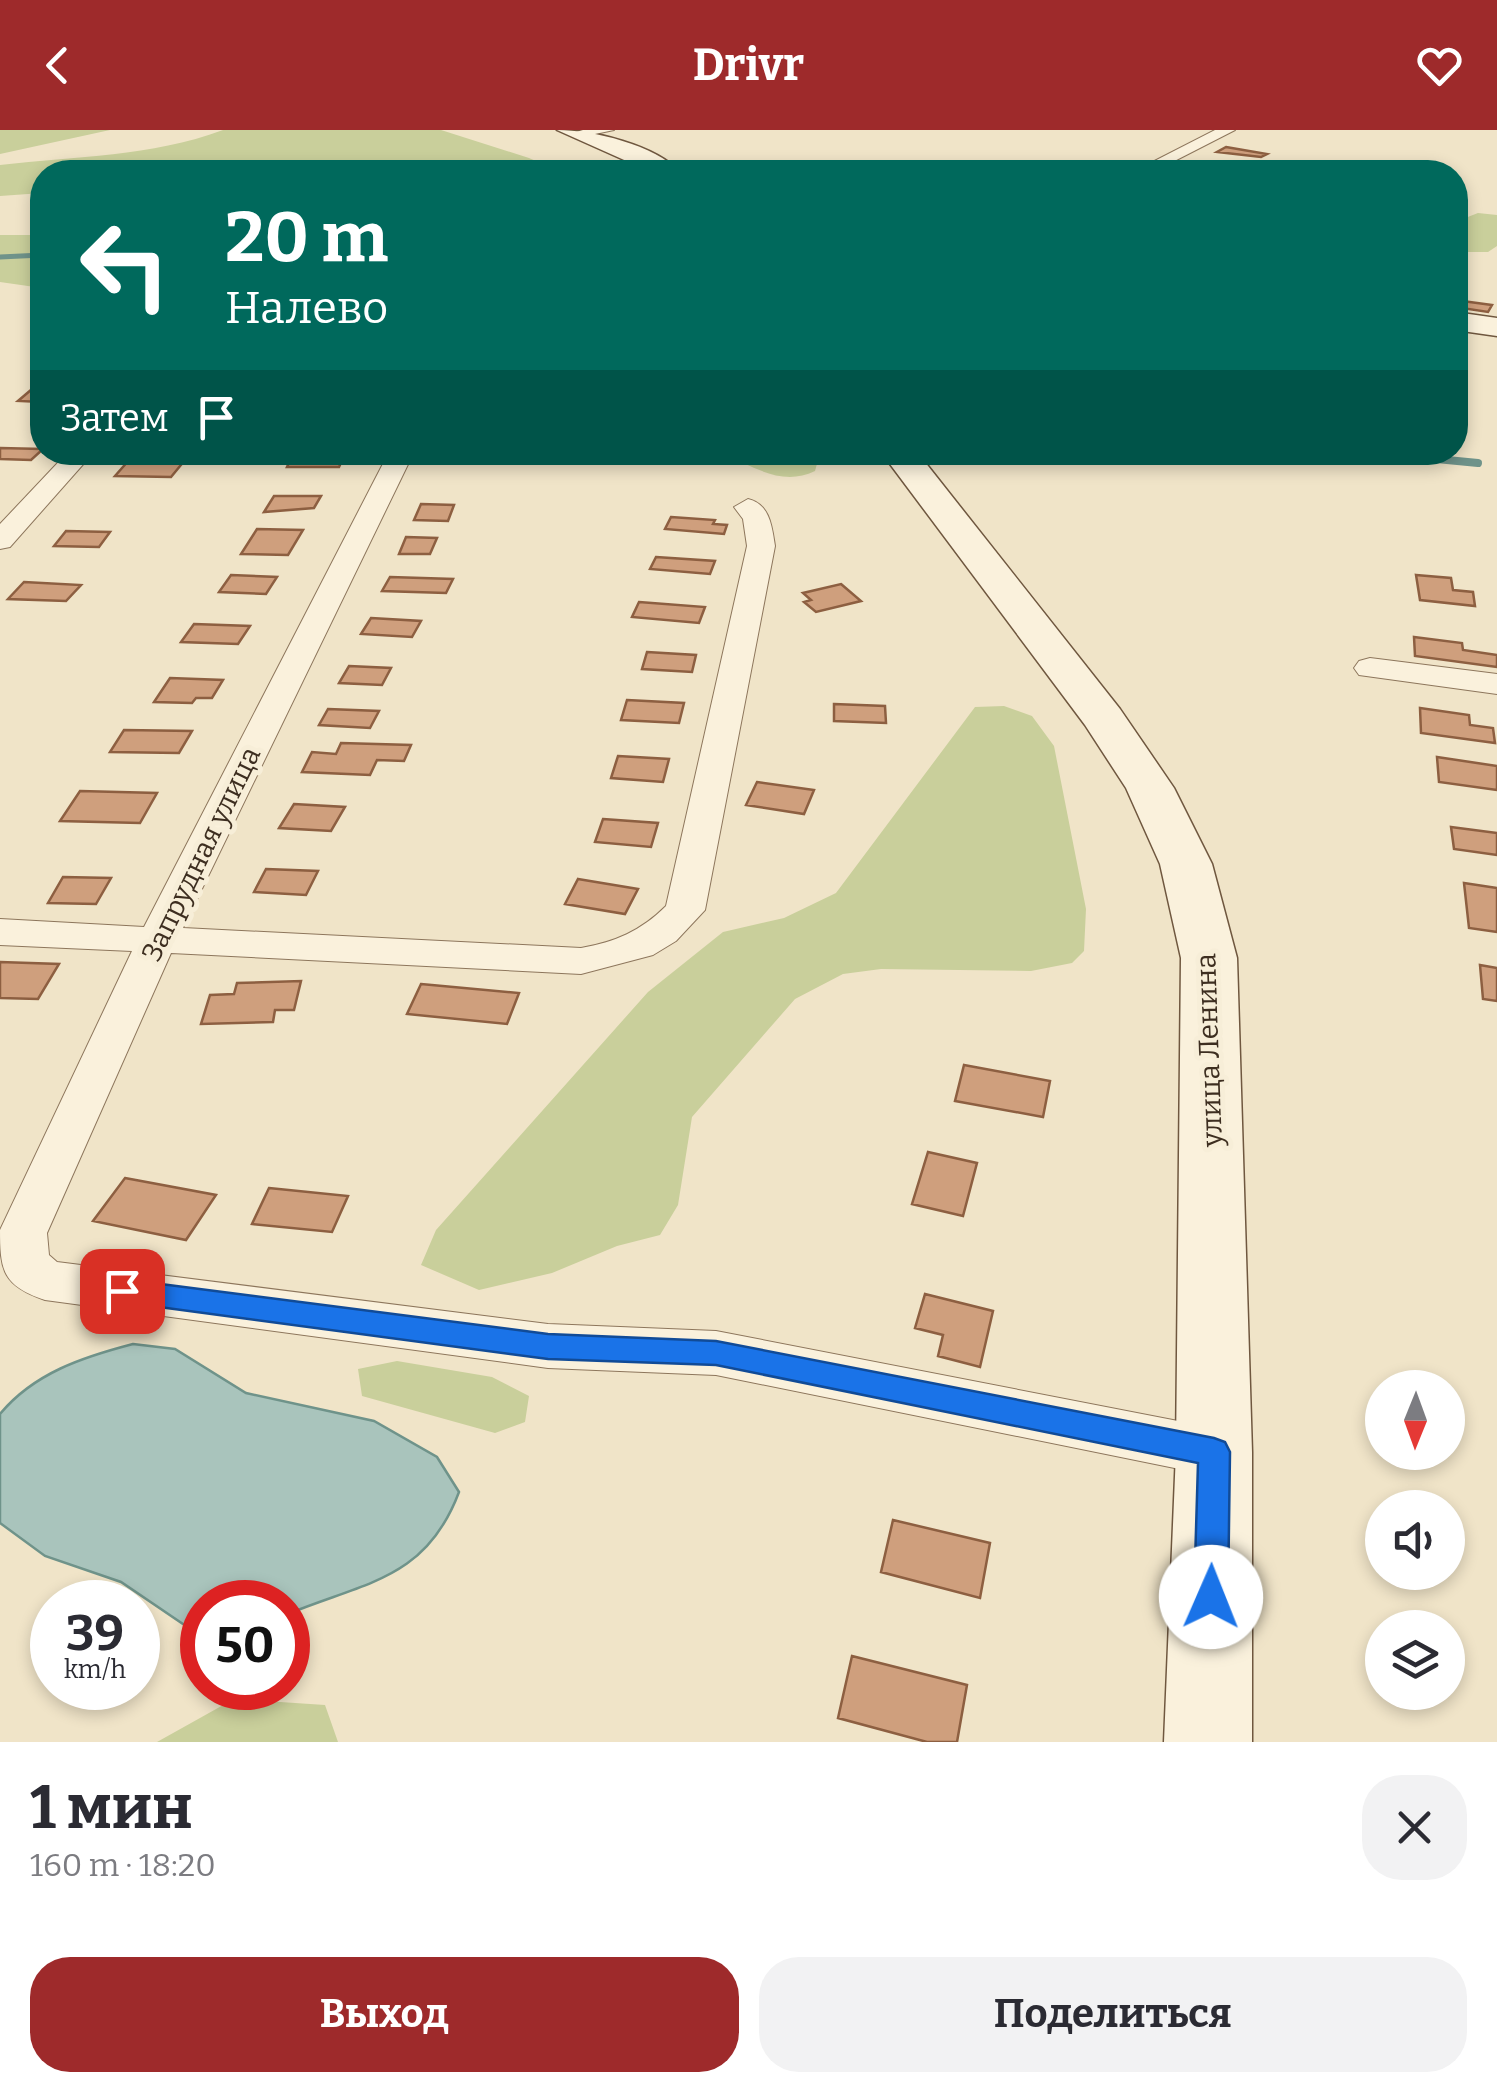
<!DOCTYPE html>
<html lang="ru">
<head>
<meta charset="utf-8">
<style>
  body { margin:0; font-family:Bitter,serif; background:#f2f2f3; color:#2b2b33; height:100vh; display:flex; flex-direction:column; font-size:38px; white-space:nowrap }
  * { box-sizing:border-box; margin:0 }
  p { font-size:32px; color:#7c7c81 }
  .icon { flex:none; width:55px; height:55px; fill:none; stroke:currentColor; stroke-width:2; stroke-linecap:round; stroke-linejoin:round }
  .map { position:relative; height:1612px; overflow:hidden }
  .panel { display:flex; flex-direction:column; background:#fff; flex:1 }
  .panel>* { flex:none }
  .banner { position:absolute; left:30px; top:30px; width:1438px; height:305px; border-radius:40px; box-shadow:0 5px 15px #0003; background:#00695c; color:#fff; overflow:hidden }
  .needle { width:65px; rotate:181deg }
  .fabs { position:absolute; left:1365px; top:1240px; display:grid; gap:20px }
  .fabs a { display:grid; place-items:center; width:100px; height:100px; border-radius:50%; background:#fff; box-shadow:0 5px 15px #0003; font-size:50px }
  .speed { position:absolute; left:30px; top:1450px; display:flex; gap:20px; font-size:50px; font-weight:700; text-align:center }
  .speed>* { display:grid; place-content:center; width:130px; height:130px; border-radius:50%; background:#fff; box-shadow:0 5px 15px #0003; line-height:1 }
  .speed small { font-size:25px; font-weight:400 }
  .speed .limit { border:15px solid #d22; background:#fff; color:#111 }
  .pin { position:absolute; display:grid; place-items:center; width:85px; height:85px; color:#fff; margin:-42px; border-radius:20px; box-shadow:0 5px 15px #0006 }
  .me { position:absolute; width:110px; margin:-55px; rotate:1deg; stroke-linejoin:round; filter:drop-shadow(0 0 8px #0008) }
  .turn { display:flex; align-items:center; gap:35px; height:210px; padding:0 30px; font-size:45px }
  .turn .icon { width:130px; height:130px; stroke-width:2.5 }
  .turn b { display:block; font-size:70px; line-height:85px }
  .then { display:flex; align-items:center; height:95px; padding:0 30px; background:#0003; gap:20px; font-size:38px }
  .round { display:grid; place-items:center; flex:none; width:105px; height:105px; border-radius:40px; background:#f2f2f3 }
  .head { display:flex; align-items:center; justify-content:space-between; height:170px; padding:0 30px }
  h1 { font-size:60px; font-weight:700; line-height:75px }
  .primary-button { display:flex; gap:20px; margin-top:auto; padding:20px 30px }
  .primary-button a { flex:1; height:115px; border-radius:40px; background:#9e2a2b; color:#fff; font-size:40px; font-weight:700; line-height:115px; text-align:center }
  .primary-button a+a { background:#f2f2f3; color:#2b2b33 }
  header { display:flex; justify-content:space-between; align-items:center; height:130px; padding:0 30px; background:#9e2a2b; color:#fff; font-size:45px; font-weight:700 }
  .map>svg:first-child { display:block }
  .green { fill:#c9cf9b }
  .water { fill:#a9c4bc; stroke:#6f938a; stroke-width:2.5 }
  .lines { fill:none; stroke-linecap:round; stroke-linejoin:round }
  .stream-far1 { stroke:#6f938a; stroke-width:5 }
  .stream { stroke:#6f938a; stroke-width:8 }
  .building { fill:#cf9f7d; stroke:#8d5f41; stroke-width:2.5 }
  .street-casing { stroke:#8d765c; stroke-width:2 }
  .secondary-casing { stroke:#6f573f; stroke-width:3 }
  .street { fill:#faf1dc; fill-rule:evenodd }
  .secondary { fill:#faf1dc; fill-rule:evenodd }
  .route { fill:#1a73e8; stroke:#114b97; stroke-width:2.5 }
  .labels { text-anchor:middle; dominant-baseline:central; stroke-width:10; stroke-linejoin:round; paint-order:stroke }
  .street-label { font-size:28px; fill:#3d2e20; stroke:#f7eed8 }
</style>
</head>
<body>
<header><svg class="icon" aria-label="back" viewBox="0 0 24 24"><path d="M15 5l-7 7 7 7"/></svg>Drivr<svg class="icon" aria-label="heart" viewBox="0 0 24 24"><path d="M12 20l-8-8c-3-5 5-10 8-4 3-6 11-1 8 4z"/></svg></header>
<div class="map">
<svg width="1497" height="1612" viewBox="0 0 1497 1612">
  <rect width="100%" height="100%" fill="#f0e4c8"/>
  <!-- green -->
  <path class="green" d="M 0,0 L 110,0 L 0,24 Z
    M 223,0 L 441,0 L 529,28 L 561,42 L 42,42 L 42,63 L 0,66 L 0,35 C 77,26 150,27 223,0 Z
    M 1478,83 L 1497,85 L 1497,116 L 1488,122 L 1455,122 L 1455,92 Z
    M 0,105 L 42,105 L 42,158 L 0,152 Z
    M 722,323 L 820,322 L 820,323 L 815,341 C 782,357 754,337 722,323 Z
    M 1004,576 L 1032,586 L 1054,616 L 1086,779 L 1084,821 L 1072,833 L 1031,841 L 881,839 L 843,844 L 795,869 L 692,987 L 678,1075 L 660,1105 L 617,1116 L 552,1143 L 479,1160 L 421,1135 L 436,1100 L 648,862 L 723,802 L 784,788 L 836,763 L 975,577 Z
    M 397,1231 L 492,1247 L 529,1266 L 525,1292 L 495,1303 L 362,1266 L 358,1239 Z
    M 234,1569 L 325,1575 L 338,1612 L 157,1612 Z"/>
  <!-- water -->
  <path class="water" d="M 133,1214 L 175,1219 L 246,1263 L 374,1291 L 437,1327 L 459,1362 C 426,1450 365,1452 288,1484 L 288,1472 L 202,1472 L 202,1495 L 183,1494 L 121,1452 L 45,1426 L 0,1393 L 0,1284 C 34,1243 83,1227 133,1214 Z"/>
  <g class="lines">
    <!-- stream-far1 -->
    <path class="stream-far1" d="M 0,127 L 42,125"/>
    <!-- stream -->
    <path class="stream" d="M 1364,322 L 1478,333"/>
  </g>
  <!-- building -->
  <path class="building" d="M 1226,17 L 1267,24 L 1261,27 L 1217,22 Z
    M 1455,170 L 1492,175 L 1488,182 L 1455,177 Z
    M 32,259 L 42,259 L 42,272 L 18,271 Z
    M 0,318 L 42,319 L 42,320 L 31,330 L 0,329 Z
    M 293,324 L 345,324 L 339,337 L 287,337 Z
    M 130,329 L 185,330 L 171,347 L 115,346 Z
    M 274,366 L 321,366 L 314,378 L 264,382 Z
    M 421,374 L 454,375 L 448,391 L 414,390 Z
    M 671,387 L 715,390 L 713,394 L 727,395 L 724,404 L 665,399 Z
    M 257,399 L 303,400 L 288,425 L 241,424 Z
    M 66,401 L 110,402 L 99,417 L 54,416 Z
    M 406,407 L 437,408 L 430,424 L 399,424 Z
    M 656,427 L 715,431 L 710,444 L 650,439 Z
    M 231,445 L 277,447 L 266,464 L 219,462 Z
    M 1416,445 L 1451,448 L 1453,460 L 1473,462 L 1475,476 L 1420,470 Z
    M 390,447 L 453,449 L 446,463 L 382,461 Z
    M 24,452 L 81,455 L 66,471 L 8,469 Z
    M 841,454 L 861,471 L 816,482 L 804,472 L 811,470 L 803,463 Z
    M 639,472 L 705,477 L 699,493 L 632,487 Z
    M 371,488 L 421,491 L 412,507 L 361,504 Z
    M 194,494 L 250,496 L 238,514 L 181,512 Z
    M 1414,507 L 1462,513 L 1463,520 L 1497,525 L 1497,537 L 1415,526 Z
    M 647,522 L 696,525 L 692,542 L 642,539 Z
    M 349,536 L 391,538 L 382,555 L 339,553 Z
    M 170,548 L 223,550 L 212,568 L 196,568 L 192,573 L 154,572 Z
    M 627,570 L 684,573 L 679,593 L 621,590 Z
    M 834,574 L 885,576 L 886,593 L 834,591 Z
    M 1420,578 L 1469,585 L 1470,595 L 1493,598 L 1495,613 L 1421,603 Z
    M 328,579 L 379,581 L 370,598 L 319,595 Z
    M 124,600 L 192,601 L 179,623 L 110,622 Z
    M 341,613 L 411,615 L 404,631 L 377,630 L 370,645 L 302,642 L 312,622 L 336,624 Z
    M 618,626 L 669,629 L 663,652 L 611,648 Z
    M 1437,627 L 1497,636 L 1497,660 L 1439,652 Z
    M 757,652 L 814,660 L 804,684 L 746,675 Z
    M 80,661 L 157,663 L 140,693 L 60,691 Z
    M 294,674 L 345,677 L 331,701 L 279,698 Z
    M 603,689 L 658,693 L 651,717 L 595,712 Z
    M 1451,697 L 1497,703 L 1497,725 L 1454,719 Z
    M 266,739 L 318,741 L 306,765 L 254,762 Z
    M 63,747 L 111,748 L 96,774 L 48,773 Z
    M 578,749 L 638,759 L 625,784 L 565,774 Z
    M 1464,753 L 1497,758 L 1497,802 L 1469,798 Z
    M 0,832 L 59,834 L 38,869 L 0,868 Z
    M 1480,835 L 1497,838 L 1497,871 L 1483,869 Z
    M 301,851 L 294,880 L 275,880 L 273,892 L 201,894 L 210,865 L 234,864 L 237,853 Z
    M 421,854 L 519,863 L 507,894 L 407,884 Z
    M 964,935 L 1050,951 L 1043,987 L 955,971 Z
    M 928,1022 L 977,1033 L 963,1086 L 912,1074 Z
    M 125,1048 L 216,1065 L 186,1110 L 93,1091 Z
    M 269,1058 L 348,1066 L 332,1102 L 252,1094 Z
    M 925,1164 L 993,1181 L 980,1237 L 938,1226 L 943,1205 L 915,1198 Z
    M 893,1390 L 990,1413 L 980,1468 L 881,1442 Z
    M 852,1526 L 967,1555 L 957,1612 L 927,1612 L 838,1588 Z"/>
  <g class="lines">
    <!-- street casing -->
    <g class="street-casing">
      <path id="street" d="M 583,0 L 614,0 L 576,8 L 576,2 Z
        M 1215,0 L 1235,0 L 1153,42 L 1133,42 Z
        M 68,322 L 94,322 L 10,417 L 0,419 L 0,394 Z
        M 389,322 L 414,322 L 183,798 L 581,818 C 615,812 641,801 666,776 L 747,416 L 743,389 L 734,377 L 748,369 C 770,374 772,397 775,416 L 705,780 L 676,811 L 653,825 L 581,844 L 171,823 L 47,1103 L 49,1125 L 57,1132 L 548,1194 L 716,1201 L 1214,1298 L 1234,1305 L 1242,1322 L 1234,1339 L 1214,1346 L 716,1245 L 548,1238 L 45,1170 C 3,1156 0,1141 0,1100 L 132,821 L 0,815 L 0,789 L 144,797 Z
        M 1370,528 L 1497,544 L 1497,564 L 1359,545 L 1354,538 L 1359,531 Z"/>
    </g>
    <!-- secondary casing -->
    <g class="secondary-casing">
      <path id="secondary" d="M 557,0 C 593,0 655,15 680,42 L 651,42 Z
        M 1455,182 L 1497,188 L 1497,206 L 1455,200 Z
        M 881,322 L 917,322 L 1120,579 L 1174,658 L 1212,734 L 1237,828 L 1252,1322 L 1252,1612 L 1164,1612 L 1176,1322 L 1181,828 L 1160,734 L 1126,658 L 1085,595 Z"/>
    </g>
    <!-- street -->
    <use href="#street" class="street"/>
    <!-- secondary -->
    <use href="#secondary" class="secondary"/>
  </g>
  <!-- route -->
  <path class="route" d="M 122,1149 L 548,1204 L 716,1211 L 1214,1308 L 1225,1312 L 1230,1322 L 1228,1467 L 1223,1478 L 1211,1483 L 1199,1478 L 1194,1467 L 1198,1333 L 716,1235 L 548,1229 L 122,1172 L 112,1169 L 108,1161 L 112,1153 Z"/>
  <g class="labels">
    <!-- street labels -->
    <g class="street-label">
      <text transform="translate(201 724) rotate(-64)">Запрудная улица</text>
      <text transform="translate(1209 920) rotate(-92)">улица Ленина</text>
    </g>
  </g>
</svg>
<div class="fabs">
<a><svg class="needle" viewBox="-14 -14 28 28"><path d="M0-13l5 13h-10z" fill="#e53935"/><path d="M0 13l5-13h-10z" fill="#7c7c81"/></svg></a>
<a><svg class="icon" aria-label="sound" viewBox="0 0 24 24"><path d="M4 9h4l5-4v14l-5-4H4zM17 9q2 3 0 6"/></svg></a>
<a><svg class="icon" aria-label="layers" viewBox="0 0 24 24"><path d="M12 4l9 5-9 5-9-5zM3 14l9 5 9-5"/></svg></a>
</div>
<div class="speed"><div>39<small>km/h</small></div><div class="limit">50</div></div>
<div class="pin" style="left:122px;top:1161px;background:#d93025"><svg class="icon" aria-label="arrive" viewBox="0 0 24 24"><path d="M6 21V4h12l-3 4 3 4H6"/></svg></div>
<svg class="me" style="left:1211px;top:1467px" viewBox="-20 -20 40 40"><circle r="19" fill="#fff"/><path d="M0-13L10 11 0 6-10 11z" fill="#1a73e8"/></svg>
<div class="banner">
<div class="turn"><svg class="icon" aria-label="left" viewBox="0 0 24 24"><path d="M17 20v-9H6M10 6l-5 5 5 5"/></svg><div><b>20 m</b>Налево</div></div>
<div class="then">Затем<svg class="icon" aria-label="arrive" viewBox="0 0 24 24"><path d="M6 21V4h12l-3 4 3 4H6"/></svg></div>
</div>
</div>
<section class="panel">
<div class="head"><div><h1>1 мин</h1><p>160 m · 18:20</p></div><a class="round"><svg class="icon" aria-label="close" viewBox="0 0 24 24"><path d="M6 6l12 12M18 6L6 18"/></svg></a></div>
<div class="primary-button"><a>Выход</a><a>Поделиться</a></div>
</section>
</body>
</html>
